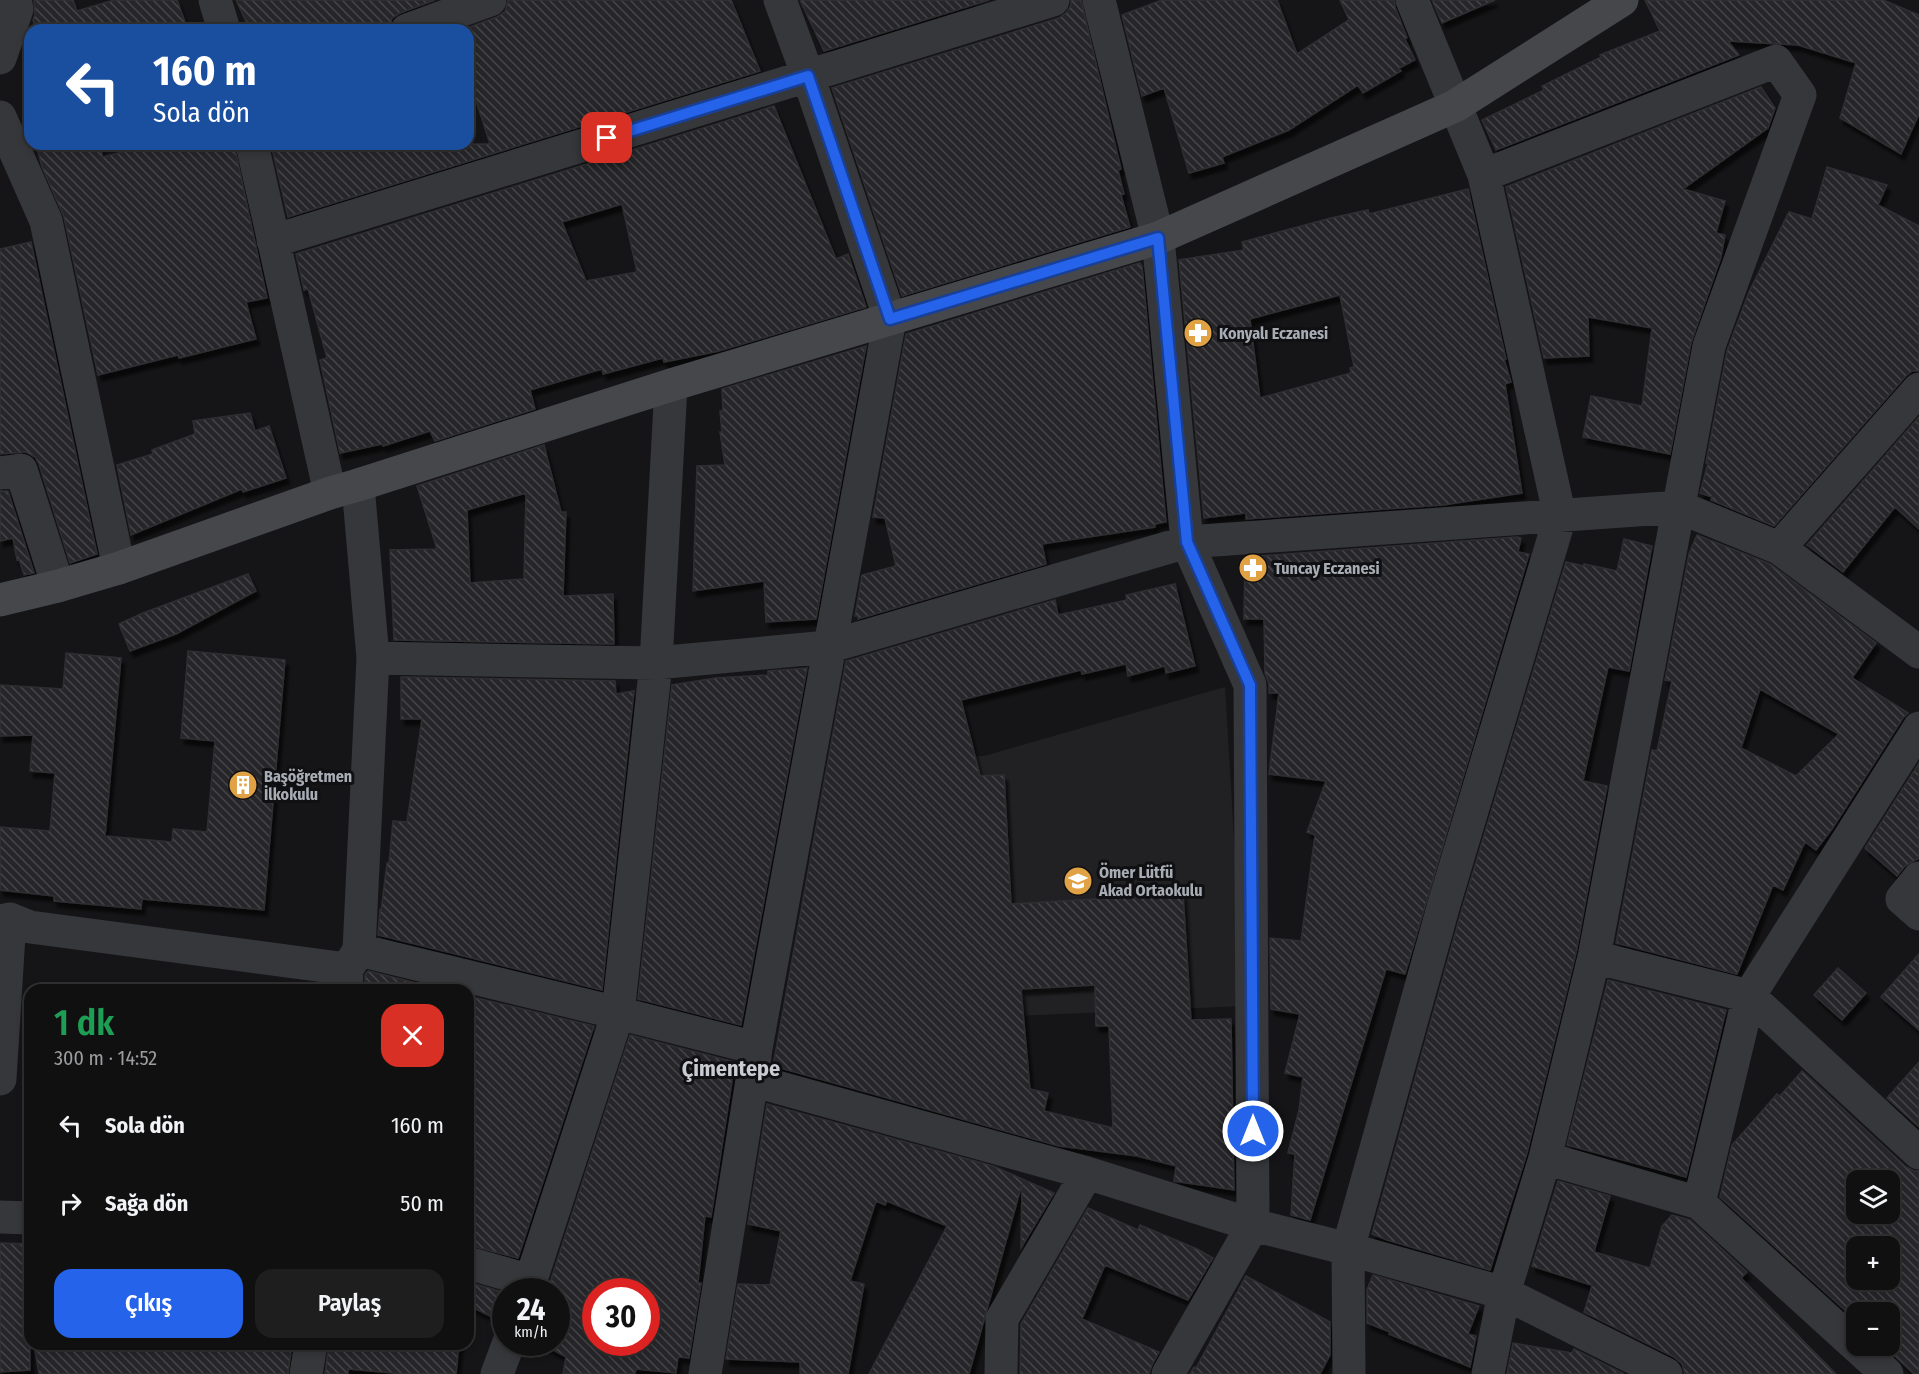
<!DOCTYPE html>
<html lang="tr">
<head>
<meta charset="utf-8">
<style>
  body { margin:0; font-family:"Fira Sans Condensed",sans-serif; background:#1e1e1f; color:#f1f3f6; height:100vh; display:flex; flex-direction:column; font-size:22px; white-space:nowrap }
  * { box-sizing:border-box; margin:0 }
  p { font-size:20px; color:#9c9d9f }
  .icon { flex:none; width:33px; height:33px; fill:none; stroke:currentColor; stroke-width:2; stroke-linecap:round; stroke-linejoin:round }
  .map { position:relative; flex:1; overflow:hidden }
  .panel { position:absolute; left:24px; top:984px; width:450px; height:366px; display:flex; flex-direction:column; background:#101011; border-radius:18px; box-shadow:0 3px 9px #0003,0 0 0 2px #303031 }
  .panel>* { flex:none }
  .top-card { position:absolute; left:24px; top:24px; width:450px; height:126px; border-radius:18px; box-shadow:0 3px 9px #0003,0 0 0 2px #303031; background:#1a4fa0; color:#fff; overflow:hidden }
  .controls { position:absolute; left:1846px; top:1170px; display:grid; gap:12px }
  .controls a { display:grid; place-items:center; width:54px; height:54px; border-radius:12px; background:#101011; box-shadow:0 3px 9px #0003,0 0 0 2px #303031; font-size:30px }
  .speed { position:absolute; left:492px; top:1278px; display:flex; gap:12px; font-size:30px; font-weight:700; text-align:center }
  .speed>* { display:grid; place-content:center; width:78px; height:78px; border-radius:50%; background:#101011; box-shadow:0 3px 9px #0003,0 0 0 2px #303031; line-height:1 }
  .speed small { font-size:15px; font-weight:400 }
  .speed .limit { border:9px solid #d22; background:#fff; color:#111 }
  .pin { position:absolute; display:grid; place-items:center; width:51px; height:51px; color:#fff; margin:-26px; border-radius:12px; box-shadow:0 3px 9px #0006 }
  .me { position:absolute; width:66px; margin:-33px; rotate:0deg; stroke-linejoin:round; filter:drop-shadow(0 0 4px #0008) }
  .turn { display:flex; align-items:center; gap:21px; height:126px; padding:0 30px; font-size:27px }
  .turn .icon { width:78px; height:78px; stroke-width:2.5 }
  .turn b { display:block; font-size:42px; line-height:51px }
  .round { display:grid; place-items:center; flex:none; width:63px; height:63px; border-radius:18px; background:#1e1e1f }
  .summary { display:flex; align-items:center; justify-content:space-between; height:102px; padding:0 30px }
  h1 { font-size:36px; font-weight:600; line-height:45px; color:#1e9e55 }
  .cta { display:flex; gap:12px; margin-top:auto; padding:12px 30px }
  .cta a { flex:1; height:69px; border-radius:18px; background:#2563eb; color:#fff; font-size:24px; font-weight:600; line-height:69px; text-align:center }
  .cta a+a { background:#1e1e1f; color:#f1f3f6 }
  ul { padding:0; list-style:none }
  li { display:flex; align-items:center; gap:18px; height:78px; padding:0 30px }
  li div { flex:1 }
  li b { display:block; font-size:22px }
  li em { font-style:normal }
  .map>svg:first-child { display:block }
  .built { fill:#212123 }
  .building { fill:url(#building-back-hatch); stroke:#2f2f32; stroke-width:1.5; fill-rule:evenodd; filter:url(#shadow) }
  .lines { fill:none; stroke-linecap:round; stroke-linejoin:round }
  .street { stroke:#36373b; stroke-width:33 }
  .secondary { stroke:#45474b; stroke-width:33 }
  .route-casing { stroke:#184099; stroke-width:15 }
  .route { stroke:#2563eb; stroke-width:10 }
  .labels { text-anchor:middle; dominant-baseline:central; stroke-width:6; stroke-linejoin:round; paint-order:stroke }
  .poi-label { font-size:16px; font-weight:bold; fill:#a8adb5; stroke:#101012; text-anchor:start }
  .district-label { font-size:22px; font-weight:bold; fill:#c9ccd2; stroke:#101012 }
</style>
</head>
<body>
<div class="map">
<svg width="1919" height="1374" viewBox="0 0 1919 1374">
  <defs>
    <pattern id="building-back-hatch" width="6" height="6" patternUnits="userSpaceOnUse" patternTransform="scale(1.5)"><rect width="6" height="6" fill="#28282a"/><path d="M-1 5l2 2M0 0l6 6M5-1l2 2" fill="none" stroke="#444447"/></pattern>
    <filter id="shadow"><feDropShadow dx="3.5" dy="6" stdDeviation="1.5" flood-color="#0009"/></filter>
  </defs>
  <rect width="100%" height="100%" fill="#151517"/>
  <!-- built -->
  <path class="built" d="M 1225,687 L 1244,1006 L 899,1021 L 937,756 L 984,756 Z"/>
  <!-- building -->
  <path class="building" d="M 34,0 L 73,0 L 77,11 L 114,0 L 177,0 L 188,30 L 36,30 L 33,20 L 35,15 Z
    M 236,0 L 435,0 L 400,13 L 392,18 L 389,30 L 250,30 Z
    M 508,0 L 731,0 L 760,71 L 288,217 L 271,144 L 490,144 L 468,76 L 468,30 L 462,30 L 497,17 L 505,12 Z
    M 800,0 L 989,0 L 824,51 Z
    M 1071,0 L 1081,0 L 1121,169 L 1118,170 L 1124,194 L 1121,195 L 1130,227 L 902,296 L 832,88 L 1059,18 L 1067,12 L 1071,5 Z
    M 1162,0 L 1277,0 L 1297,54 L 1349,20 L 1340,0 L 1394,0 L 1395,7 L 1407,38 L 1405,39 L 1415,60 L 1399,68 L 1401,71 L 1363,93 L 1358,85 L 1289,130 L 1222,157 L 1224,163 L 1189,173 L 1164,88 L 1142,96 L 1122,15 Z
    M 1432,0 L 1495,0 L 1442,23 Z
    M 1645,0 L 1883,0 L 1919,15 L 1919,114 L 1901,154 L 1840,118 L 1856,63 L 1798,45 L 1728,41 L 1739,55 L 1496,150 L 1482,120 L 1544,90 L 1542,86 L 1601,57 L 1600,55 L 1660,31 Z
    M 1761,87 L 1775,108 L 1768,128 L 1683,189 L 1725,201 L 1716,233 L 1725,235 L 1721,257 L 1691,343 L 1670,454 L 1583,437 L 1591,396 L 1642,406 L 1652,328 L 1588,317 L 1589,356 L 1544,358 L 1506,187 Z
    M 774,106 L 836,259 L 848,254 L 866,307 L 719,351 L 664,362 L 663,358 L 603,374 L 602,369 L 530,390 L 535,409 L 435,441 L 430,431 L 383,446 L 382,444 L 340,453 L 320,360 L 327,358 L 308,289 L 304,290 L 296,254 ZM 622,204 L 637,272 L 586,281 L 562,222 Z
    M 36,144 L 99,144 L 103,157 L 152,144 L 234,144 L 267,298 L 246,302 L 256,339 L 179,358 L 178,355 L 98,375 L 64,217 L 42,167 Z
    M 1827,167 L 1887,185 L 1878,205 L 1919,226 L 1919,371 L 1912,371 L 1905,377 L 1774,526 L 1711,500 L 1712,497 L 1700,493 L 1708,463 L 1706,463 L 1727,351 L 1749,292 L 1789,212 L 1812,219 Z
    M 1468,189 L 1506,359 L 1504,359 L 1511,382 L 1505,384 L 1522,493 L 1443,505 L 1246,519 L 1246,513 L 1204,518 L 1179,260 L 1244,250 L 1242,242 L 1331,218 L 1368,210 L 1369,214 ZM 1340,295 L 1354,367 L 1350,368 L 1351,373 L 1260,398 L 1250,319 Z
    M 31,242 L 97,554 L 70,563 L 39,464 L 35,457 L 26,452 L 0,454 L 0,249 Z
    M 1140,263 L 1142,266 L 1166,522 L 1155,524 L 1155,527 L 1042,544 L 1046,564 L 858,619 L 858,616 L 855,616 L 862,575 L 896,566 L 885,518 L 873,517 L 906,334 Z
    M 866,346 L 816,619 L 766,622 L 764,581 L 693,591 L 697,466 L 725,465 L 720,432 L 722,432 L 720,411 L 723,411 L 722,389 Z
    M 250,413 L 255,431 L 269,426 L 286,478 L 243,492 L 242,489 L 131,535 L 117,465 L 153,454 L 152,450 L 195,434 L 193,421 Z
    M 1919,417 L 1919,529 L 1895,507 L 1843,572 L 1807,545 Z
    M 544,445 L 561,512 L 566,512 L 563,596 L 613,594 L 614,644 L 394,640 L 390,550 L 437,549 L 417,486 ZM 526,493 L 524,579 L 470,583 L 467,510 Z
    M 0,491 L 8,491 L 34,573 L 24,575 L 19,559 L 17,560 L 13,538 L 0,541 Z
    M 1697,535 L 1770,564 L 1876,643 L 1852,678 L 1908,713 L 1903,718 L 1832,829 L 1816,850 L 1805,842 L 1783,890 L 1773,885 L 1737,974 L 1616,943 L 1652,750 L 1657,751 L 1672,681 L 1665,680 L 1689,554 ZM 1760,689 L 1839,734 L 1796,776 L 1741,748 Z
    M 1517,537 L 1521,538 L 1518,552 L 1529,554 L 1405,974 L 1386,969 L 1310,1220 L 1291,1215 L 1295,1154 L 1288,1153 L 1299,1110 L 1303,1077 L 1285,1073 L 1300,1014 L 1271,1009 L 1270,938 L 1301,941 L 1315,835 L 1307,832 L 1326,781 L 1269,774 L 1279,693 L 1269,693 L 1269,684 L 1265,673 L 1264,619 L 1244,619 L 1245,557 Z
    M 1624,539 L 1652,546 L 1629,671 L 1608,667 L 1583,781 L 1607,786 L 1576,953 L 1527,1153 L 1490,1270 L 1387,1240 L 1372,1234 L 1462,909 L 1566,562 L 1584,566 L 1584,564 L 1617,571 Z
    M 248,574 L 256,591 L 176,634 L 130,651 L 119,624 L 143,613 Z
    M 1175,584 L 1195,666 L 1166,673 L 1165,666 L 1128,676 L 1126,664 L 1082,674 L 1081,670 L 961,700 L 980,776 L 1004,775 L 1011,904 L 1183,894 L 1191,1020 L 1231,1019 L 1234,1190 L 1174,1181 L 1176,1166 L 1137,1156 L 1059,1146 L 773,1066 L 846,661 L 1055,600 L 1058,615 L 1127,600 L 1126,595 ZM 1095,985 L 1096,1026 L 1109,1026 L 1113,1128 L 1044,1111 L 1048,1093 L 1030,1089 L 1021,989 Z
    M 188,651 L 285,660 L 264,910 L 142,899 L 141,909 L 54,901 L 54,896 L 0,890 L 0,827 L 50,831 L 55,773 L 30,771 L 33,735 L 0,736 L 0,685 L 63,689 L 66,653 L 121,658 L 105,836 L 172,842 L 173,829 L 207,832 L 215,741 L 181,738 Z
    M 807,668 L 741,1025 L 638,999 L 672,685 L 716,678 L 768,675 L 768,671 Z
    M 401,677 L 615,681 L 616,694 L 634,691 L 602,990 L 378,935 L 380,910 L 381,911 L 387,863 L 389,863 L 393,821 L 407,822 L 422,719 L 401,719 Z
    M 1919,763 L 1919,858 L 1905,866 L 1897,876 L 1865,848 Z
    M 1919,954 L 1919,1030 L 1881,997 Z
    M 1838,968 L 1866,993 L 1842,1020 L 1814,995 Z
    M 368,971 L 444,990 L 365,990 L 365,975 Z
    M 1608,980 L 1726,1010 L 1686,1177 L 1567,1145 Z
    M 468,996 L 594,1026 L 518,1258 L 468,1245 L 468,1204 L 476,1168 L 468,1167 Z
    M 630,1035 L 735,1062 L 711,1217 L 705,1216 L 698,1283 L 701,1283 L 689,1358 L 678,1357 L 676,1373 L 636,1369 L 635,1374 L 563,1374 L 566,1357 L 539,1342 L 556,1342 L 556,1292 L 547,1292 ZM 596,1292 L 646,1292 L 646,1342 L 596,1342 Z
    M 1919,1062 L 1919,1127 L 1887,1098 Z
    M 1802,1071 L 1906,1167 L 1914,1171 L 1919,1171 L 1919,1374 L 1914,1374 L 1884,1346 L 1890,1346 L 1890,1312 L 1857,1312 L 1857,1321 L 1720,1197 L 1732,1145 L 1777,1094 L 1780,1096 ZM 1857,1180 L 1890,1180 L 1890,1214 L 1857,1214 ZM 1857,1246 L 1890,1246 L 1890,1280 L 1857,1280 Z
    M 767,1104 L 993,1166 L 1054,1193 L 1021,1248 L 1022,1184 L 969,1374 L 869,1374 L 947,1226 L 887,1201 L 885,1205 L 876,1201 L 850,1281 L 864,1284 L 848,1374 L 800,1374 L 800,1362 L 726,1359 L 738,1284 L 770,1285 L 781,1231 L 748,1224 Z
    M 1558,1181 L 1610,1196 L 1594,1252 L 1650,1268 L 1662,1226 L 1672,1215 L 1690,1220 L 1747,1272 L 1741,1278 L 1836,1374 L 1685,1374 L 1682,1364 L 1674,1357 L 1584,1312 L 1592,1286 L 1591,1285 L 1532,1266 Z
    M 1088,1208 L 1138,1230 L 1140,1225 L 1197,1249 L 1213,1258 L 1188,1300 L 1105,1265 L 1082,1319 L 1159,1352 L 1152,1365 L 1149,1374 L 1020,1374 L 1021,1324 Z
    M 0,1243 L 30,1244 L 30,1370 L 0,1372 Z
    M 1373,1275 L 1479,1306 L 1468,1334 L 1476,1336 L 1470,1367 L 1389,1334 L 1390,1332 L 1367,1323 L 1367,1290 Z
    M 1246,1276 L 1330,1322 L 1330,1355 L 1320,1374 L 1190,1374 L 1194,1367 L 1196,1368 Z
    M 468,1282 L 506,1293 L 506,1324 L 468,1305 Z
    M 1513,1343 L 1572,1353 L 1574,1349 L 1624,1374 L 1507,1374 Z
    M 34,1344 L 292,1344 L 288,1374 L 39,1374 Z
    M 329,1344 L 459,1344 L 456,1374 L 404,1374 L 348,1369 L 348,1374 L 325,1374 Z"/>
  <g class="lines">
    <!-- street -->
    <path class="street" d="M 215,0 L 224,30
      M 1099,0 L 1158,238 L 1187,542 L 1250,685 L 1253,1225 L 1348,1249 L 1349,1374
      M 1412,0 L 1484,175 L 1560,517 L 1444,904 L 1348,1249 L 1504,1293 L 1666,1374
      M 407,30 L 490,0
      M 0,58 L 17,9 L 15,0
      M 0,117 L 46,221 L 119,568
      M 252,144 L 330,493
      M 1484,175 L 1776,61 L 1800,95 L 1709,346 L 1594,957 L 1545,1158 L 1504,1293 L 1488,1374
      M 273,241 L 1053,0
      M 0,473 L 21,470 L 58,586
      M 1779,548 L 1919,389
      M 373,658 L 656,663 L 828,647 L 1187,542 L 1679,507 L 1779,548 L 1919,652
      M 1919,878 L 1902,899 L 1919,914
      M 0,921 L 10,919 L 30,927 L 347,969
      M 359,950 L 618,1013 L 756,1048
      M 1594,957 L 1749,996 L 1919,1153
      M 346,990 L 347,969 L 359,950 L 373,658 L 358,485
      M 0,1079 L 10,919
      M 752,1080 L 1087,1173 L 1253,1225 L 1168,1374
      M 1545,1158 L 1699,1203 L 1887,1374
      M 1699,1203 L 1749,996 L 1919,728
      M 0,1217 L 30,1218
      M 468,1263 L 531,1281
      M 527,1292 L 618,1013 L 656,663 L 671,385
      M 306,1374 L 311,1344
      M 497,1374 L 509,1342
      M 705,1374 L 752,1080 L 756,1048 L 890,319 L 808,76 L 780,0
      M 1001,1374 L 1002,1319 L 1087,1173"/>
    <!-- secondary -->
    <path class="secondary" d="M 0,600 L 58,586 L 119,568 L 330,493 L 358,485 L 671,385 L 1158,238 L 1455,106 L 1622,0"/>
  </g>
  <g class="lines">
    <!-- route casing -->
    <g class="route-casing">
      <path id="route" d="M 607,138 L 808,76 L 890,319 L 1158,238 L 1187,542 L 1250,685 L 1253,1131"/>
    </g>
    <!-- route -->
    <use href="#route" class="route"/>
  </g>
  <!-- icons -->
  <defs>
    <g id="pharmacy-disc" transform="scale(1.5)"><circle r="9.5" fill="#e0a244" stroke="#101012"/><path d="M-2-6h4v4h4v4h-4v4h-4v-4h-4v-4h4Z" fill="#fff"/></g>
    <g id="building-disc" transform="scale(1.5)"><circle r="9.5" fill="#e0a244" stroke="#101012"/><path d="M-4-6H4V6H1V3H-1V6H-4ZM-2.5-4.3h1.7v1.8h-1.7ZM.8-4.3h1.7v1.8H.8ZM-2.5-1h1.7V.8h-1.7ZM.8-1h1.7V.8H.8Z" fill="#fff"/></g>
    <g id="school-disc" transform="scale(1.5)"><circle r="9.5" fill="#e0a244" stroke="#101012"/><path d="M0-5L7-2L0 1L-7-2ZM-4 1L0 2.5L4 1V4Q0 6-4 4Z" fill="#fff"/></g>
  </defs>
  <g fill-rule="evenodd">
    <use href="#pharmacy-disc" x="1198" y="333"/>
    <use href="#pharmacy-disc" x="1253" y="568"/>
    <use href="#building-disc" x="243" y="785"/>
    <use href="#school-disc" x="1078" y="881"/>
  </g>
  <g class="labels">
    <!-- poi labels -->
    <g class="poi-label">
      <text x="1219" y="333">Konyalı Eczanesi</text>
      <text x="1274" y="568">Tuncay Eczanesi</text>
      <text x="264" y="776">Başöğretmen<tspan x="264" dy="18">İlkokulu</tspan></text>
      <text x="1099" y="872">Ömer Lütfü<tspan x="1099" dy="18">Akad Ortaokulu</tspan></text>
    </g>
    <!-- district labels -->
    <g class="district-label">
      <text x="731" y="1068">Çimentepe</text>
    </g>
  </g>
</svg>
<div class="controls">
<a><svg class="icon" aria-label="layers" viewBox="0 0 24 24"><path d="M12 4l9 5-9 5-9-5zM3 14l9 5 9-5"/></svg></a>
<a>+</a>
<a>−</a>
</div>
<div class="speed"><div>24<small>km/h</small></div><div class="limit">30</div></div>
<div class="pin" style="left:607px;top:138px;background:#d93025"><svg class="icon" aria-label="arrive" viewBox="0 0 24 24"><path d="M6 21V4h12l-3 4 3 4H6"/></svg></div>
<svg class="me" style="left:1253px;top:1131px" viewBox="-20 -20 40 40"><circle r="17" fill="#2563eb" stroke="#fff" stroke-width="3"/><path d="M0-11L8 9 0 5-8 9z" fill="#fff"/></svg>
<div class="top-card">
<div class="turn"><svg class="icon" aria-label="left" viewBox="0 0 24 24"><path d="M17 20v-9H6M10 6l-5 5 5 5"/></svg><div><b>160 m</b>Sola dön</div></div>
</div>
<section class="panel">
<div class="summary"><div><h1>1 dk</h1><p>300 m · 14:52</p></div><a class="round" style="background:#d93025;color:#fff"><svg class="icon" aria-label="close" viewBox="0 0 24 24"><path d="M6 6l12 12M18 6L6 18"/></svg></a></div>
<ul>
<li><svg class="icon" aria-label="left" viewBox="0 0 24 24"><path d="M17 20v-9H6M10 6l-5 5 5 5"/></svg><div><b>Sola dön</b></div><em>160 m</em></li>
<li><svg class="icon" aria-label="right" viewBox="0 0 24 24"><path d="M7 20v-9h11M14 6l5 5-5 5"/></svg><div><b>Sağa dön</b></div><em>50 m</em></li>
</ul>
<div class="cta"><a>Çıkış</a><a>Paylaş</a></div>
</section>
</div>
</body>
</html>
